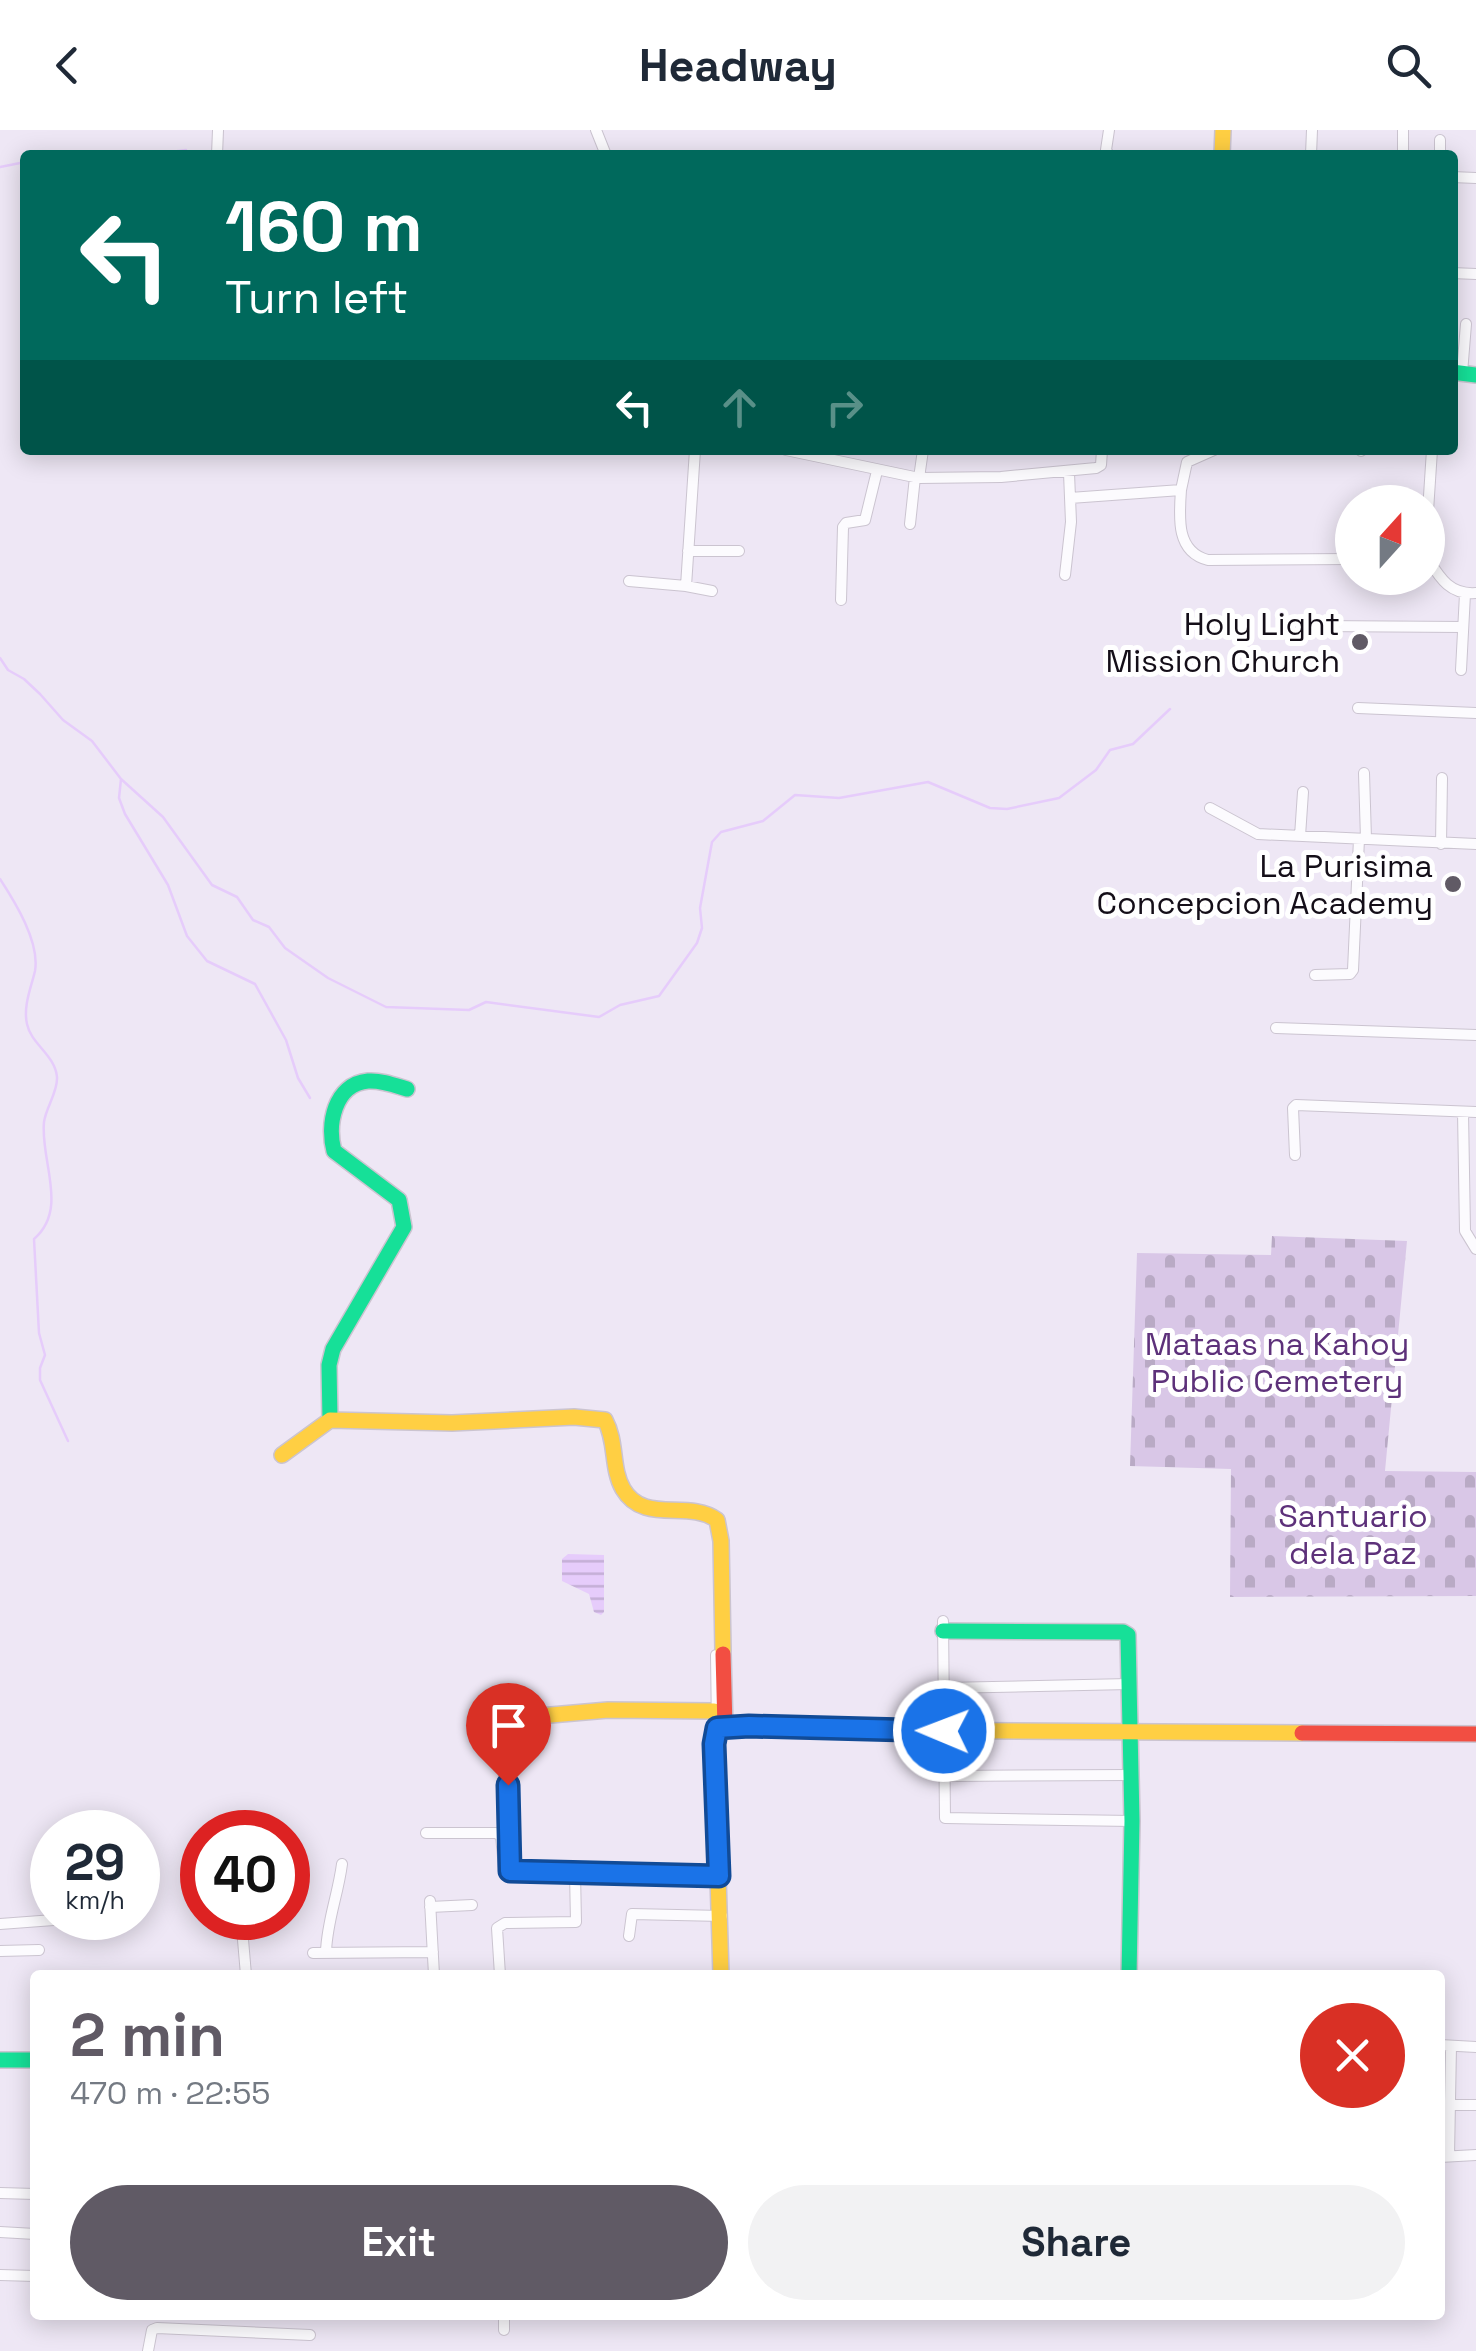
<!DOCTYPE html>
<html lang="en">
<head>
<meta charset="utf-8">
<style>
  body { margin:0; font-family:"Space Grotesk",sans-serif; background:#f2f2f3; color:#1f2937; height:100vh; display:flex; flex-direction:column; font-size:38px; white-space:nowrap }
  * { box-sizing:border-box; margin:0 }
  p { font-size:32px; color:#747a83 }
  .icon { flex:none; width:55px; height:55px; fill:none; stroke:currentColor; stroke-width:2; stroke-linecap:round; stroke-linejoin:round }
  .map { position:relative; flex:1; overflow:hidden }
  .sheet { position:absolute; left:30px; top:1840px; width:1415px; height:350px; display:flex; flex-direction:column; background:#fff; border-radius:10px; box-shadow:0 5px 25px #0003 }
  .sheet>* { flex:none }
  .banner { position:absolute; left:20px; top:20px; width:1438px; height:305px; border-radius:10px; box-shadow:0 5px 25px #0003; background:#00695c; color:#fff; overflow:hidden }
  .needle { width:65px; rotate:21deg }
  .tools { position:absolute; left:1335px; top:355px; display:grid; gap:20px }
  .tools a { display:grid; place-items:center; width:110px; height:110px; border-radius:50%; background:#fff; box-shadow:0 5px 25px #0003; font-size:50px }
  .speed { position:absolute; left:30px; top:1680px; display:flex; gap:20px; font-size:50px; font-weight:700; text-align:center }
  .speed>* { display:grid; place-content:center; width:130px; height:130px; border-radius:50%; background:#fff; box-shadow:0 5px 25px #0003; line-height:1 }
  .speed small { font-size:25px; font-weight:400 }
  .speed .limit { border:15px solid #d22; background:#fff; color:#111 }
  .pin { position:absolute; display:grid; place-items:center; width:85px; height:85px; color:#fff; margin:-102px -42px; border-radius:50% 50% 50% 0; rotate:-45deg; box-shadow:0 0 10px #0007 }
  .pin .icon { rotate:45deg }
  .me { position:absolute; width:110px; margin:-55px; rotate:271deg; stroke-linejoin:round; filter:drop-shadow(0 0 8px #0008) }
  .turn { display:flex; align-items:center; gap:35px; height:210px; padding:0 40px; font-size:45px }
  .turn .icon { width:130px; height:130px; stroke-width:2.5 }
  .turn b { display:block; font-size:70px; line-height:85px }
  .lanes { display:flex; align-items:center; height:95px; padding:0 40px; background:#0003; justify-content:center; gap:50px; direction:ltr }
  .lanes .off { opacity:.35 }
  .round { display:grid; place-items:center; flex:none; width:105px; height:105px; border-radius:52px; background:#f2f2f3 }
  .summary { display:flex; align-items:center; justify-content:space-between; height:170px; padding:0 40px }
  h1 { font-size:60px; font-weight:600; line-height:75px; color:#605a65 }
  .primary-button { display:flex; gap:20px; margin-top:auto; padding:20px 40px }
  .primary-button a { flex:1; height:115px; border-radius:60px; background:#605a65; color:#fff; font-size:40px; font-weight:600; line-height:115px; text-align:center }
  .primary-button a+a { background:#f2f2f3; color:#1f2937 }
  header { display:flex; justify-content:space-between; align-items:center; height:130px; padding:0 40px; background:#fff; font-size:45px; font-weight:600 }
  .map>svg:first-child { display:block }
  .cemetery { fill:url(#cemetery-stones) }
  .water { fill:url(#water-rules) }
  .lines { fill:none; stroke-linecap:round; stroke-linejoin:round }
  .stream { stroke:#e6ccfb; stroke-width:2.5 }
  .street-casing { stroke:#cbc4d0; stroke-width:12 }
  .fast-casing { stroke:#cbc4d0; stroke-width:18 }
  .slow-casing { stroke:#cbc4d0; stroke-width:18 }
  .jam-casing { stroke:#cbc4d0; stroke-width:18 }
  .street { stroke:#fcfbfe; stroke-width:10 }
  .fast { stroke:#16e098; stroke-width:15 }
  .slow { stroke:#ffcf43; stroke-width:15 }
  .jam { stroke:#f24e42; stroke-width:15 }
  .route-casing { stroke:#114b97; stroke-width:25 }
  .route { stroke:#1a73e8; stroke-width:18 }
  .poi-dot { fill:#605a65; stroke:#fff; stroke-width:4 }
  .labels { text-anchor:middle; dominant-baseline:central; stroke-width:10; stroke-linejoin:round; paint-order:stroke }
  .poi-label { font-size:32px; fill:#140e18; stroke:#fff; text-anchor:end }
  .park-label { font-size:32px; fill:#5d317a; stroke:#fff }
</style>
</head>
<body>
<header><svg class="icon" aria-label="back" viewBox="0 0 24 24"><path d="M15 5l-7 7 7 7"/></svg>Headway<svg class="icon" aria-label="search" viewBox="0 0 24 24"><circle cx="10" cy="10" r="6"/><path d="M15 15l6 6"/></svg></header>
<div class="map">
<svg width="1476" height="2221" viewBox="0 0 1476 2221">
  <defs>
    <pattern id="cemetery-stones" width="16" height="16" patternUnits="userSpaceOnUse" patternTransform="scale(2.5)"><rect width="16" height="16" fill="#d9c7e7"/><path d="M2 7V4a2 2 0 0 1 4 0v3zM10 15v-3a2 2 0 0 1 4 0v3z" fill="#b9aac5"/></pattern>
    <pattern id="water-rules" width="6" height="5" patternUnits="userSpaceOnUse" patternTransform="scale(2.5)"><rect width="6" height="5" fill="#e6ccfb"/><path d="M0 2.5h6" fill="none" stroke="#c4aed6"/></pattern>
  </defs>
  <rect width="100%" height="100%" fill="#eee7f5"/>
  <!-- cemetery -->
  <path class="cemetery" d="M 1272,1106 L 1407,1111 L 1385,1341 L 1476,1342 L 1476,1466 L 1230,1467 L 1231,1339 L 1130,1336 L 1137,1123 L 1271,1125 Z"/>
  <!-- water -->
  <path class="water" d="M 568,1424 L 604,1425 L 604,1482 L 601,1485 L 594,1482 L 589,1464 L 562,1451 L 562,1429 Z"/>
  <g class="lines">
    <!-- stream -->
    <path class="stream" d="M 148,25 L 186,20
      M 0,37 L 25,32
      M 0,528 L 8,540 L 24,549 L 40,564 L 63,590 L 92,611 L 121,649 L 119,668 L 125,684 L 168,755 L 187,806 L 207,831 L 255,854 L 286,910 L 298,948 L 310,968
      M 121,649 L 163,687 L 212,755 L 237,767 L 253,790 L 269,797 L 285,818 L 328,848 L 386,877 L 469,880 L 486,872 L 599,887 L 620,875 L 659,866 L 697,813 L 702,798 L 700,778 L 712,712 L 721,702 L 763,691 L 795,665 L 839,668 L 928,652 L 990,678 L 1007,679 L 1059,668 L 1096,640 L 1110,620 L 1133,614 L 1170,579
      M 0,749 C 15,772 40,812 35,841 C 31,858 23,876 27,894 C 31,914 55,925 57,947 C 58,962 46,977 44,992 C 40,1031 69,1079 34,1109 L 39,1203 L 45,1225 L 40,1238 L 40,1250 L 68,1311"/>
    <!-- street casing -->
    <g class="street-casing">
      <path id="street" d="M 596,0 L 606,25
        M 1109,0 L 1106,20 L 1109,25
        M 1403,0 L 1403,25
        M 1440,10 L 1440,25
        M 217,25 L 218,0
        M 1311,25 L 1312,0
        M 1452,47 L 1476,48
        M 1452,143 L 1476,144
        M 1462,243 L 1466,194
        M 695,320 L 686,456 L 712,461
        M 786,320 L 919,348 L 1001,347 L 1096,338 L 1101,335 L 1102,320
        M 1361,321 L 1362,320
        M 919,348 L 923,320
        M 1181,360 L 1187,332 L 1214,320
        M 1070,368 L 1181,360 C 1179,388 1176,422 1208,430 L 1352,429
        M 1428,381 L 1432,320
        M 910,394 L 915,347
        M 688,421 L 739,421
        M 1428,429 C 1440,448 1450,465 1476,463
        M 1065,445 L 1071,392 L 1069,343
        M 629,451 L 686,456
        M 841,470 L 843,397 L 846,393 L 865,390 L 877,341
        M 1316,496 L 1463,497
        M 1461,540 L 1465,464
        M 1358,578 L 1476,583
        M 1364,643 L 1366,709
        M 1210,678 L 1258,704 L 1476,714
        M 1300,706 L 1303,662
        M 1441,714 L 1442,648
        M 1315,845 L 1350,844 L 1353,840 L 1359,709
        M 1276,898 L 1476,905
        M 1463,982 L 1465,1101 L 1476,1119
        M 1295,1025 L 1293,978 L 1296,975 L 1476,982
        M 943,1491 L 945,1688 L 1132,1691
        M 716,1525 L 717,1599
        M 943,1558 L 1129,1554
        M 944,1646 L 1132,1645
        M 426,1703 L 496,1703 L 501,1706 L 504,1738 L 510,1741 L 719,1746
        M 430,1771 L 434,1845
        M 430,1777 L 472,1775
        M 0,1794 L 67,1789
        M 242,1798 L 246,1845
        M 629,1806 L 632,1784 L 722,1786
        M 0,1821 L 39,1820
        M 326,1822 C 327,1791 338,1765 342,1734
        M 313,1823 L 433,1822
        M 500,1845 L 497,1798 L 505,1793 L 576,1792 L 575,1743
        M 1440,1915 L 1476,1917
        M 1448,1975 L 1476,1975
        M 1449,2026 L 1451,1916
        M 1440,2027 L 1476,2025
        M 0,2063 L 35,2064
        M 0,2102 L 35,2104
        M 0,2145 L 35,2146
        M 504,2200 L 504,2185
        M 148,2221 L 152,2200 L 157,2198 L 310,2205"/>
    </g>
    <!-- fast casing -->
    <g class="fast-casing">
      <path id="fast" d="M 1452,242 L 1476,245
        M 330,1290 L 329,1235 L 333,1219 L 404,1097 L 399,1070 L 334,1021 C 327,995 334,954 368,951 C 381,950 394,955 407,959
        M 943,1501 L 1123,1502 L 1128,1505 L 1132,1691 L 1129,1845
        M 0,1930 L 35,1930"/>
    </g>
    <!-- slow casing -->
    <g class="slow-casing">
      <path id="slow" d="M 1222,25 L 1223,0
        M 282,1325 L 330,1290 L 452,1293 L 574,1287 L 605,1290 C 617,1312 611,1338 623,1359 C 644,1395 688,1369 717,1390 L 721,1411 L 723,1521
        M 510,1741 L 505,1589 L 608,1580 L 714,1581
        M 721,1845 L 714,1614 L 717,1599 L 1302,1603"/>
    </g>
    <!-- jam casing -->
    <g class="jam-casing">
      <path id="jam" d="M 723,1524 L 725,1597
        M 1302,1603 L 1476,1604"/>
    </g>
    <!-- street -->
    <use href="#street" class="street"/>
    <!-- fast -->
    <use href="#fast" class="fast"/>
    <!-- slow -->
    <use href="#slow" class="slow"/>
    <!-- jam -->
    <use href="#jam" class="jam"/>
  </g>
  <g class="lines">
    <!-- route casing -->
    <g class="route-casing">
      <path id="route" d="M 508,1655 L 510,1741 L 719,1746 L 714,1614 L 717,1598 L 749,1596 L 944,1601"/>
    </g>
    <!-- route -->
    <use href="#route" class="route"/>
  </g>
  <!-- markers -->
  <g class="poi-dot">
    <circle cx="1360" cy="512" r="10"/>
    <circle cx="1453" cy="754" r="10"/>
  </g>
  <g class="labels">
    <!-- poi labels -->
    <g class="poi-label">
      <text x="1340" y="494">Holy Light<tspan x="1340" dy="37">Mission Church</tspan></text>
      <text x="1433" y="736">La Purisima<tspan x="1433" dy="37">Concepcion Academy</tspan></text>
    </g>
    <!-- park labels -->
    <g class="park-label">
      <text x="1277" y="1214">Mataas na Kahoy<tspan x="1277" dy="37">Public Cemetery</tspan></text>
      <text x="1353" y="1386">Santuario<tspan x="1353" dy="37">dela Paz</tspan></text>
    </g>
  </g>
</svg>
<div class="tools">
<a><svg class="needle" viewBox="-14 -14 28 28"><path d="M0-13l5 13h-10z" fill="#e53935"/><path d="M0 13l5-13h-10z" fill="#747a83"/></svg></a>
</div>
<div class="speed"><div>29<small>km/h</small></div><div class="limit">40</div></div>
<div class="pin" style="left:508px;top:1655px;background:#d93025"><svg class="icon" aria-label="arrive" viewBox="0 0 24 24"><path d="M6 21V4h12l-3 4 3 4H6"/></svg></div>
<svg class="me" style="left:944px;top:1601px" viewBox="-20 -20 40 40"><circle r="17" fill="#1a73e8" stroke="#fff" stroke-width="3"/><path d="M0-11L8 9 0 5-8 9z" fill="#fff"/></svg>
<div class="banner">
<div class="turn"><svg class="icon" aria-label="left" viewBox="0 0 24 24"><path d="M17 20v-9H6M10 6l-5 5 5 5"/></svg><div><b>160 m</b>Turn left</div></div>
<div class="lanes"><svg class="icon" aria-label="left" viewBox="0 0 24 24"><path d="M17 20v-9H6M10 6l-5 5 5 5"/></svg><svg class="icon off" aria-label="ahead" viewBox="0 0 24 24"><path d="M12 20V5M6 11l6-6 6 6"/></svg><svg class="icon off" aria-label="right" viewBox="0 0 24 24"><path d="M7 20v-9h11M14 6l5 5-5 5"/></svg></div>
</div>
<section class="sheet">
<div class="summary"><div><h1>2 min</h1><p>470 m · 22:55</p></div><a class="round" style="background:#d93025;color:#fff"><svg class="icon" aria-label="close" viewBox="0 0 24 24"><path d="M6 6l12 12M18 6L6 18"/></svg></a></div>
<div class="primary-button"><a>Exit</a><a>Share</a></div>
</section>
</div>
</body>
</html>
